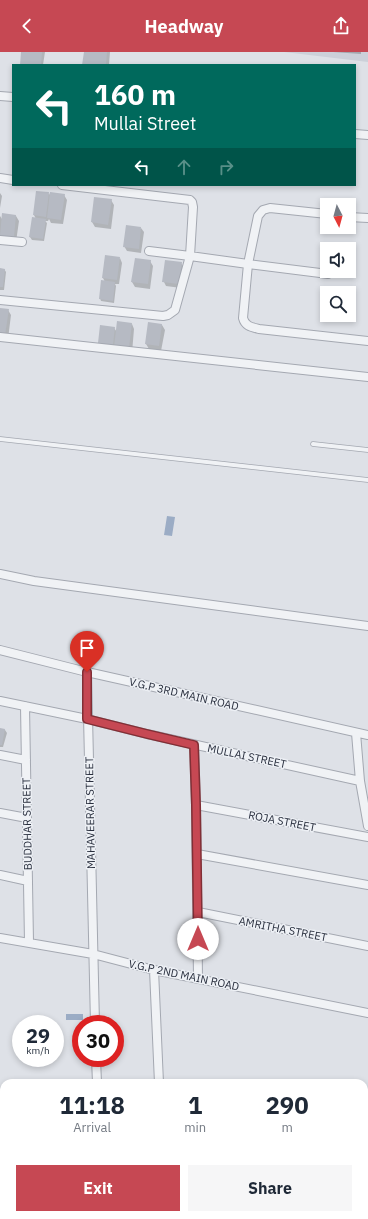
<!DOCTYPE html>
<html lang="en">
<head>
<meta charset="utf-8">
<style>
  body { margin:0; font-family:"IBM Plex Sans",sans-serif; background:#f6f6f7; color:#1f2937; height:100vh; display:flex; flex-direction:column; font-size:15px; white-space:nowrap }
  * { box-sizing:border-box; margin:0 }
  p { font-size:13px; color:#747a83 }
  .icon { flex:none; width:22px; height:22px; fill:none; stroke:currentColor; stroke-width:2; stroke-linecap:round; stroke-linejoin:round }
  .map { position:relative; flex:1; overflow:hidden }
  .sheet { position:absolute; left:0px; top:1027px; width:368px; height:140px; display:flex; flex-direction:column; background:#fff; border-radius:12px 12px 0 0; box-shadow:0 2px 6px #0003 }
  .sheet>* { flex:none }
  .top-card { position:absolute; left:12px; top:12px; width:344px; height:122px; border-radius:0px; box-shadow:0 2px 6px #0003; background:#00695c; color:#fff; overflow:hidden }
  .needle { width:26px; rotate:174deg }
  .controls { position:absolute; left:320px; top:146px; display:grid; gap:8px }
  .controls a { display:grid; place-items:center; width:36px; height:36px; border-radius:0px; background:#fff; box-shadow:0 2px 6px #0003; font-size:20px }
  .speed { position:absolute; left:12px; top:963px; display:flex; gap:8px; font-size:20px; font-weight:700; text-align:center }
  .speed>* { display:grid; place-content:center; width:52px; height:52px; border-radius:50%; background:#fff; box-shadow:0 2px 6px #0003; line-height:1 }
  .speed small { font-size:10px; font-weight:400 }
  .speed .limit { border:6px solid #d22; background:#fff; color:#111 }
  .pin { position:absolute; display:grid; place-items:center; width:34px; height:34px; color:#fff; margin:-41px -17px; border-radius:50% 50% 50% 0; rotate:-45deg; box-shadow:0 0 4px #0007 }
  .pin .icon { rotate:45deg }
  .me { position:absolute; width:44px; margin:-22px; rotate:0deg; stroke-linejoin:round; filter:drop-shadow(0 0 3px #0008) }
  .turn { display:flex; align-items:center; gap:14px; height:84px; padding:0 16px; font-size:18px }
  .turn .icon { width:52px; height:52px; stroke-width:2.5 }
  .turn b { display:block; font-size:28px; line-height:34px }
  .lanes { display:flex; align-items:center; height:38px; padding:0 16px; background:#0003; justify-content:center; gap:20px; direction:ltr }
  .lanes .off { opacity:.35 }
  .eta { display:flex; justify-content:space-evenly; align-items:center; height:68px; text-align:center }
  .eta b { font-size:24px; font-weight:800; line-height:28px }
  .action { display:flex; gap:8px; margin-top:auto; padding:8px 16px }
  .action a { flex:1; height:46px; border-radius:0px; background:#c64853; color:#fff; font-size:16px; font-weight:800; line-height:46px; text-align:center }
  .action a+a { background:#f6f6f7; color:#1f2937 }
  header { display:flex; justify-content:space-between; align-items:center; height:52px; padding:0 16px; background:#c64853; color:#fff; font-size:18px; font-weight:800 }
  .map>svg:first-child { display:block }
  .built { fill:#ccd0d9 }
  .water { fill:#9bacc5 }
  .shadow { fill:#0003 }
  .building { fill:#b6bac3 }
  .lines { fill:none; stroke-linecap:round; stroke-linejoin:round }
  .service-casing { stroke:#a4a8b1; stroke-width:5.5 }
  .minor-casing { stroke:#a4a8b1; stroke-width:10 }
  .service { stroke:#f0f2f5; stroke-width:4 }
  .minor { stroke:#f0f2f5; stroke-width:8 }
  .route-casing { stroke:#812f36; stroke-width:10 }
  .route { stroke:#c64853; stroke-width:7 }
  .labels { text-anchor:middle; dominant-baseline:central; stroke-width:3; stroke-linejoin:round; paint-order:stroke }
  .street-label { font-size:11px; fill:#282e3d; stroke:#edf0f5 }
</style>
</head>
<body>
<header><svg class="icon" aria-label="back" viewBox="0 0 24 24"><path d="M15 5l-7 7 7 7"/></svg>Headway<svg class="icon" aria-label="share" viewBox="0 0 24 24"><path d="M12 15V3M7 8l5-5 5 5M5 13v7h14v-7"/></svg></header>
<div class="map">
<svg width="368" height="1167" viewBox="0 0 368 1167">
  <rect width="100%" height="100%" fill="#dee1e7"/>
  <!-- built -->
  <path class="built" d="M 284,0 L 368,0 L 368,10 Z"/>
  <!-- water -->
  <path class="water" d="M 167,464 L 175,465 L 172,484 L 164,483 Z
    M 66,962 L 83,962 L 83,968 L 66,968 Z"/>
  <!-- shadow -->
  <path class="shadow" d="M 22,0 L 45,0 L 43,13 L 21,13 Z
    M 85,0 L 110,0 L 109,13 L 83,13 Z
    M 333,0 L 361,0 L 361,2 Z
    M 0,141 L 2,144 L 0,156 Z
    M 49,141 L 51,145 L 64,143 L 67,148 L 63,172 L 51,171 L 49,167 L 48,169 L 45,169 L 47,171 L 44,189 L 32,188 L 30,185 L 36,167 L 34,163 Z
    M 95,146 L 111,148 L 114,153 L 111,177 L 95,175 L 92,170 Z
    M 0,164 L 2,167 L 16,164 L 19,169 L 16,190 L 2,188 L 0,184 Z
    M 141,176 L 144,180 L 141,201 L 127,199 L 124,194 Z
    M 120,206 L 122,211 L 119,232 L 115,232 L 116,234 L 114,251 L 101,249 L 100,246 L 105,230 L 103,226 Z
    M 150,209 L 153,214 L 150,237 L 135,235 L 132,230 Z
    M 181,211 L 184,216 L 181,236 L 166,234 L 164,230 Z
    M 0,217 L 4,217 L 6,220 L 4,238 L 0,238 Z
    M 0,257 L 8,258 L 11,263 L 8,287 L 0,286 Z
    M 149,271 L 162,273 L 165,278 L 161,299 L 149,297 L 146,292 Z
    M 132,272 L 134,277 L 132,301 L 114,296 L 101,294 L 99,291 L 114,276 L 117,280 Z
    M 0,677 L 5,678 L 7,681 L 3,695 L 0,695 Z
    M 366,1111 L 368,1112 L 368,1138 L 364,1136 L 364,1121 Z
    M 279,1163 L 292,1163 L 293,1166 L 294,1163 L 323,1163 L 322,1167 L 278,1167 Z"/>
  <!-- building -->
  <path class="building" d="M 21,0 L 42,0 L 41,13 L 20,13 Z
    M 84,0 L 107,0 L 106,13 L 82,13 Z
    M 36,139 L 49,140 L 46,165 L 33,163 Z
    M 50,140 L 65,142 L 61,168 L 47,166 Z
    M 94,145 L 112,147 L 108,173 L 91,170 Z
    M 2,161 L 16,163 L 14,185 L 0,184 Z
    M 32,165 L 46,167 L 43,187 L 29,185 Z
    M 126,173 L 141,175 L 139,197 L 123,195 Z
    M 105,203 L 120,205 L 117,228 L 102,226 Z
    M 135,206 L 151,208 L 148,232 L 131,230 Z
    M 165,208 L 182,210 L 179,232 L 162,230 Z
    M 0,216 L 5,217 L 3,235 L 0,235 Z
    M 101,228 L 115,230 L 113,249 L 99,247 Z
    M 0,256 L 9,257 L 5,283 L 0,282 Z
    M 117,269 L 132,271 L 129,296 L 114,295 Z
    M 148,270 L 162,272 L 159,294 L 145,292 Z
    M 100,273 L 115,275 L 113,293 L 98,291 Z
    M 0,676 L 5,677 L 2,693 L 0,693 Z
    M 365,1110 L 368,1111 L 368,1134 L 364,1133 Z
    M 278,1163 L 290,1163 L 290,1167 L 277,1167 Z
    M 293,1163 L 307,1163 L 307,1167 L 292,1167 Z
    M 309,1163 L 321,1163 L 321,1167 L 309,1167 Z"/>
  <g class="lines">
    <!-- service casing -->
    <g class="service-casing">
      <path id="service" d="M 0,387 L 368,428
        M 313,392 L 368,398"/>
    </g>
    <!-- minor casing -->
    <g class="minor-casing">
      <path id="minor" d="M 0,44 L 13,45
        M 355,82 L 368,83
        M 0,126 L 13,128
        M 62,133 L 190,148 L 192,150 L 193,155 L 190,204 L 149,199
        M 327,162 L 270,156 L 263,158 L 258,164 L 248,212 L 328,222
        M 349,165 L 368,166
        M 0,188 L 22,190
        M 0,248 L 163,264 L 168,263 L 175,258 L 190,204 L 248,212 L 243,266 C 245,274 251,275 259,277 L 368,289
        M 0,285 L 368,325
        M 0,522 L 34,529 L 368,574
        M 0,598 L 87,620 L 368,683
        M 87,620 L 95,972
        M 0,649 L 87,667 L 147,682 L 360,729
        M 25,654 L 29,890
        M 356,681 L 360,729 L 368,774
        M 194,693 L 196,753 L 198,927
        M 0,703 L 26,708
        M 196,753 L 368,785
        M 0,761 L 27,766
        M 197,802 L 368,833
        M 0,823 L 28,829
        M 198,860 L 368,894
        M 0,886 L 93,902 L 154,918 L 368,961
        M 154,918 L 159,1031
        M 96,1006 L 97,1031
        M 0,1066 L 4,1066
        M 0,1131 L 4,1132
        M 364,1139 L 368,1140
        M 163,1163 L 184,1167"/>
    </g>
    <!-- service -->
    <use href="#service" class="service"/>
    <!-- minor -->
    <use href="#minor" class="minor"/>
  </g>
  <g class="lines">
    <!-- route casing -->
    <g class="route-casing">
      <path id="route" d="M 87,620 L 87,667 L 147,682 L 194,693 L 196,753 L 198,887"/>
    </g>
    <!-- route -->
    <use href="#route" class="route"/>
  </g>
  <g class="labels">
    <!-- street labels -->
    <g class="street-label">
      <text transform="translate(184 642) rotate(13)">V.G.P 3RD MAIN ROAD</text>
      <text transform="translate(247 704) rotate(12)">MULLAI STREET</text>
      <text transform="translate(90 761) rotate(-91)">MAHAVEERAR STREET</text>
      <text transform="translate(282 769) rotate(11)">ROJA STREET</text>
      <text transform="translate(27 772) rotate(-91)">BUDDHAR STREET</text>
      <text transform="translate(283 877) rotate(11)">AMRITHA STREET</text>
      <text transform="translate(184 923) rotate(12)">V.G.P 2ND MAIN ROAD</text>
    </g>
  </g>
</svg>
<div class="controls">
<a><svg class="needle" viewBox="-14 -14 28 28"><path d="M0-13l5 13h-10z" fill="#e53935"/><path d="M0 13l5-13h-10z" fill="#747a83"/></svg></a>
<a><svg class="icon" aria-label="sound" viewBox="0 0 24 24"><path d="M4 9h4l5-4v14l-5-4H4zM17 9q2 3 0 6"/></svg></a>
<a><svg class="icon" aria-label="search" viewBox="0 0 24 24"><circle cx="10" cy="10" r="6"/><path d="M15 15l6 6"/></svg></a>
</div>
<div class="speed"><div>29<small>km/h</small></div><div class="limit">30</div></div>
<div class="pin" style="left:87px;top:620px;background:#d93025"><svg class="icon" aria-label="arrive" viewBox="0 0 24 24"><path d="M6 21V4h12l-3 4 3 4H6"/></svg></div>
<svg class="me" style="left:198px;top:887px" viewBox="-20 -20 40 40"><circle r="19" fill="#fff"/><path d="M0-13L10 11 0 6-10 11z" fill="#c64853"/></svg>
<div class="top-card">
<div class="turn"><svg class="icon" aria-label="left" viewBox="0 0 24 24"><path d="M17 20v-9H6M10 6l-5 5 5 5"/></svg><div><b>160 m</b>Mullai Street</div></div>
<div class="lanes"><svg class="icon" aria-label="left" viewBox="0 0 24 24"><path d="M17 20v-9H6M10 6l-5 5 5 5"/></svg><svg class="icon off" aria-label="ahead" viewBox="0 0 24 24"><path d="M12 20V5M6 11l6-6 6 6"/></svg><svg class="icon off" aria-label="right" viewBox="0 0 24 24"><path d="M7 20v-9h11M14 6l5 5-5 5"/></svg></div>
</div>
<section class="sheet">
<div class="eta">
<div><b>11:18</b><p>Arrival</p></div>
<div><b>1</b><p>min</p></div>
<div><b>290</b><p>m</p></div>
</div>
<div class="action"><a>Exit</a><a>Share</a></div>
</section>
</div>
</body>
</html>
